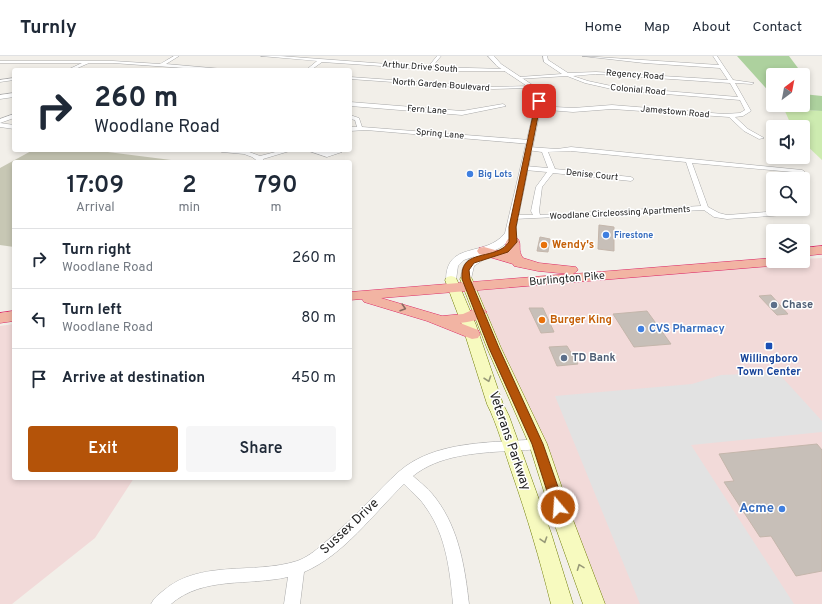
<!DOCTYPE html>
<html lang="en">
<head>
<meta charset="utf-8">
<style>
  body { margin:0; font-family:Overpass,sans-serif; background:#f6f6f7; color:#1f2937; height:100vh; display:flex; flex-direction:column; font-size:15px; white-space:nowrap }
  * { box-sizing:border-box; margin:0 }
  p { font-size:13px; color:#747a83 }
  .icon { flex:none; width:22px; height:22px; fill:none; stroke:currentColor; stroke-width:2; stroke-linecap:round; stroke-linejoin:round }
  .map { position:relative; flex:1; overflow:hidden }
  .details { position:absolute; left:12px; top:104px; width:340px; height:320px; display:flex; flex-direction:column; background:#fff; border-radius:4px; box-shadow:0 2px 6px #0003 }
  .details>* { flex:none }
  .top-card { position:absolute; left:12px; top:12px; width:340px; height:84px; border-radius:4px; box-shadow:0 2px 6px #0003; background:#fff; color:#1f2937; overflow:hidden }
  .needle { width:26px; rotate:32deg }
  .controls { position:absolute; left:766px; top:12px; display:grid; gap:8px }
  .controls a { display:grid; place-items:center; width:44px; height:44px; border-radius:4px; background:#fff; box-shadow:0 2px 6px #0003; font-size:20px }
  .pin { position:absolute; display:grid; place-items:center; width:34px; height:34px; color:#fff; margin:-17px; border-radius:8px; box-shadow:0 2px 6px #0006 }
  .me { position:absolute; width:44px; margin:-22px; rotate:342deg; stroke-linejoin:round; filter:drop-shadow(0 0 3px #0008) }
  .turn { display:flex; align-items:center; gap:14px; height:84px; padding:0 16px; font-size:18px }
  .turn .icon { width:52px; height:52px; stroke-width:2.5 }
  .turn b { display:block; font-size:28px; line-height:34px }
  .eta { display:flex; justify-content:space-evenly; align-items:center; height:68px; text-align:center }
  .eta b { font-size:24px; font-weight:600; line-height:28px }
  .cta { display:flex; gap:8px; margin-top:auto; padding:8px 16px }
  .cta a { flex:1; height:46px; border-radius:4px; background:#b45309; color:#fff; font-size:16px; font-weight:600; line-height:46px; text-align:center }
  .cta a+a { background:#f6f6f7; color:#1f2937 }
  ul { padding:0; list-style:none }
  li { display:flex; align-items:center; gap:12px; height:60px; padding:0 16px; border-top:1px solid #e0e1e3 }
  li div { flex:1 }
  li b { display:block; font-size:15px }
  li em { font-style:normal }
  header { display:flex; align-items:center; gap:24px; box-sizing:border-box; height:56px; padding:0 20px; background:#fff; border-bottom:1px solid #e0e1e3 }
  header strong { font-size:19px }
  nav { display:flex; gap:22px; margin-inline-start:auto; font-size:14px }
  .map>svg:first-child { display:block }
  .commercial { fill:#f2dad9 }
  .construction { fill:#c7c7b4 }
  .grass { fill:#cdebb0 }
  .forest { fill:#add19e }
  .parking { fill:#e2e2e2 }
  .building { fill:#c7bfb8; stroke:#c4b6ab }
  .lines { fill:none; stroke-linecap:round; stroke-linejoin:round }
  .minor-casing { stroke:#a9a9a9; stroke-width:1 }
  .tertiary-casing { stroke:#a9a9a9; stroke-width:1 }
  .secondary-casing { stroke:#707d05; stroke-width:1 }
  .trunk-casing { stroke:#dc2a67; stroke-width:1 }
  .minor { fill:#fff; fill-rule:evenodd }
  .tertiary { fill:#fff; fill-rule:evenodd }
  .secondary { fill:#f7fabf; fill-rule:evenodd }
  .trunk { fill:#f2b4a3; fill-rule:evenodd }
  .oneway { stroke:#8a6b62 }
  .oneway2 { stroke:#979978 }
  .route { fill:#b45309; stroke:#753606 }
  .shop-dot { fill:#3f7fe0; stroke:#fff; stroke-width:1.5 }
  .food-dot { fill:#e8710a; stroke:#fff; stroke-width:1.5 }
  .service-dot { fill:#5c6f8a; stroke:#fff; stroke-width:1.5 }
  .transit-dot { fill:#1a4fb4; stroke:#fff; stroke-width:1.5 }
  .labels { text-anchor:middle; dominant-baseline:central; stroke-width:3; stroke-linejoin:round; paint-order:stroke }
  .far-street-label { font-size:9px; fill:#222; stroke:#fff }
  .far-shop-label { font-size:9px; font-weight:bold; fill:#366cbe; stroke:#fff; text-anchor:start }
  .food-label { font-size:11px; font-weight:bold; fill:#c56008; stroke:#fff; text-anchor:start }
  .street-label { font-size:11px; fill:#222; stroke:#fff }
  .service-label { font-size:11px; font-weight:bold; fill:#4e5e75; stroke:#fff; text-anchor:start }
  .shop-label { font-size:11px; font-weight:bold; fill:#366cbe; stroke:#fff; text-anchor:start }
  .transit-label { font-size:11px; font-weight:bold; fill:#164399; stroke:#fff }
  .near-street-label { font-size:13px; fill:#222; stroke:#fff }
  .near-shop-label { font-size:13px; font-weight:bold; fill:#366cbe; stroke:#fff; text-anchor:end }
</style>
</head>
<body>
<header>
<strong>Turnly</strong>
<nav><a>Home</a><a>Map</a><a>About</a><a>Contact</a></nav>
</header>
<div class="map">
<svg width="822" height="548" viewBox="0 0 822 548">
  <rect width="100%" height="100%" fill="#f2efe9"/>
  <!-- commercial -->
  <path class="commercial" d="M 822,202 L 822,548 L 594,548 L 469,231 L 783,205 L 803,205 L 803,203 Z
    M 14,268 L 14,422 L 134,422 L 95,482 L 12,548 L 0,548 L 0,270 Z"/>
  <!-- construction -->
  <path class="construction" d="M 33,94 L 92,94 L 179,105 L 177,106 L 14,106 L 14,191 L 0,189 L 0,112 Z"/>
  <!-- grass -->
  <path class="grass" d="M 784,53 L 822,55 L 822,104 L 803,86 L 803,71 L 792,71 Z"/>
  <!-- forest -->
  <path class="forest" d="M 737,0 L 789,0 L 801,16 L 798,19 L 773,19 L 773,40 Z
    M 803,38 L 822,40 L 822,55 L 784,53 L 781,49 L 803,49 Z"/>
  <!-- parking -->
  <path class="parking" d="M 773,317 L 781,320 L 822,365 L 822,376 L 691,389 L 794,548 L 640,548 L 555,340 L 692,328 L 721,319 Z"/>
  <!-- building -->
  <path class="building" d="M 599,169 L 614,171 L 614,195 L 598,193 Z
    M 540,181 L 550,183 L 548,196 L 537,195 Z
    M 771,239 L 788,258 L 777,259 L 759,240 Z
    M 529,252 L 543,252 L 554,276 L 541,277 Z
    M 647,255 L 671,288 L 634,291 L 613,258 Z
    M 567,290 L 578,308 L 557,310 L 549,291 Z
    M 817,388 L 822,394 L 822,515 L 796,520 L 771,480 L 760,481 L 724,426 L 734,425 L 719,398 Z"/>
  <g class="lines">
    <!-- minor casing -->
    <g class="minor-casing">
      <path id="minor" d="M 174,0 L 179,0 L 166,8 L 234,14 L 212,14 L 113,7 L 89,7 L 73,14 L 67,14 L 82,7 L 0,7 L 0,5 L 113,5 L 160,8 Z
        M 261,0 L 280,0 L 428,11 L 437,0 L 441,0 L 432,11 L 506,13 L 508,14 L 506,15 L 456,15 L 322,6 L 311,14 L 306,14 L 317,5 Z
        M 543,0 L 547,0 L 548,4 L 568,17 L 596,16 L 728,24 L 720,12 L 644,7 L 582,0 L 719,9 L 713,0 L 717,0 L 733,24 L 754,27 L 752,28 L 735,27 L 751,55 L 743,60 L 735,61 L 748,73 L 764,82 L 759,83 L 744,75 L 729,61 L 612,53 L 573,56 L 535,53 L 534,52 L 537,50 L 573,52 L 612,49 L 724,58 L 740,57 L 745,54 L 740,44 L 616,34 L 585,27 L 567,20 L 517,23 L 519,21 L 562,18 L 544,6 ZM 596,18 L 730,27 L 738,41 L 616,31 L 588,25 L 573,20 Z
        M 350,21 L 493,31 L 532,30 L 534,31 L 532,32 L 493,33 L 350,23 Z
        M 14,22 L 14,24 L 0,26 L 0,24 Z
        M 14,37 L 14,41 L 0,43 L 0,39 Z
        M 350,46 L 462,55 L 503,48 L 506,50 L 462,59 L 350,50 Z
        M 14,58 L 14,62 L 0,67 L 0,63 Z
        M 350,59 L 359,62 L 362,71 L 530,84 L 533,86 L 530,88 L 366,74 L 350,75 L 350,71 L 357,71 L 355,64 L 350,63 Z
        M 0,67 L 14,69 L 14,73 L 0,71 Z
        M 529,91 L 557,93 L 571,91 L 802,114 L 804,115 L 804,117 L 692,107 L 708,151 L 719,157 L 727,159 L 793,154 L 792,153 L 800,153 L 802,156 L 798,158 L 727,163 L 714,161 L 704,154 L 514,163 L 511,163 L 511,159 L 533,159 L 531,155 L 536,131 L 547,116 L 525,114 L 522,112 L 525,110 L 548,112 L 542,96 L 527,94 L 526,93 ZM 571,95 L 686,106 L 701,150 L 540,159 L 539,155 L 542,131 L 553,117 L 631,125 L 634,123 L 631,121 L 555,113 L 548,96 Z
        M 219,94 L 244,94 L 260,100 L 283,94 L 293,94 L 263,103 L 265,106 L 259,106 L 252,101 L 244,98 L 222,96 Z
        M 306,94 C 319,94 325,98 339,94 L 342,96 L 327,101 Z
        M 538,383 L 542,385 L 544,388 L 542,391 C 532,395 519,394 508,395 C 476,397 439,399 413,420 C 421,427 430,434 437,444 C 459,474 465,512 469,548 L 453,548 C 450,515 446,480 427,453 C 421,443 412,436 404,428 C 373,458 344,499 304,516 L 300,548 L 284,548 L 288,521 C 249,530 203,520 171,548 L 151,548 C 154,542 158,539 163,535 C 200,503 253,519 297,505 C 306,502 315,495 322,489 C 342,473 359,455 377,437 C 386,428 395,418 406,410 C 443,384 495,387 538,383 Z"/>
    </g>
    <!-- tertiary casing -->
    <g class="tertiary-casing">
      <path id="tertiary" d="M 488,0 L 494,0 L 501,8 L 537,32 L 542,37 L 542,45 L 515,177 C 507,188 499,194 486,197 L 489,200 L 474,210 L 471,223 L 466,226 L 461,223 C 461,212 465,204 475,200 L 464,204 L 458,210 L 456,224 L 451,227 L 446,224 C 446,184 486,202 505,177 L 536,45 L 536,37 L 533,34 L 497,10 Z"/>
    </g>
    <!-- secondary casing -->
    <g class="secondary-casing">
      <path id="secondary" d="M 466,219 L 470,220 L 472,223 L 501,292 L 547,388 L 573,464 L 605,548 L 583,548 L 553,464 L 529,388 L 487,292 L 460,223 L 462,220 Z
        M 451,220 L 455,221 L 457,224 L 476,269 L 503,348 L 509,360 L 551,477 L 573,548 L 551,548 C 540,504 527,460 512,417 C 504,394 498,370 487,348 L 462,269 L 445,224 L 447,221 Z"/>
    </g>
    <!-- trunk casing -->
    <g class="trunk-casing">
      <path id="trunk" d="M 513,182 L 518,183 C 522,189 517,194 523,202 L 539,207 L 576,211 L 578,214 L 573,218 L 773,202 L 773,205 L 790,205 L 788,208 L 783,209 L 381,242 L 442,260 L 463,258 L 479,251 L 484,253 L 487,256 C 481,264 469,266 460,267 L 478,274 L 480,278 L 478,282 L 472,283 L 427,265 L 364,246 L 362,243 L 350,244 L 350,236 L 569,218 L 538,215 L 514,210 L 513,208 L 479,198 L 477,195 L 479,192 L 484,191 L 506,197 L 506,186 L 508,183 Z
        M 822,190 L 822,198 L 803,200 L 803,192 Z
        M 14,255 L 14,265 L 0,267 L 0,257 Z"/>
    </g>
    <!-- minor -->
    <use href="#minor" class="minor"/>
    <!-- tertiary -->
    <use href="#tertiary" class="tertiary"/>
    <!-- secondary -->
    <use href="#secondary" class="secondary"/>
    <!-- trunk -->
    <use href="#trunk" class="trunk"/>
  </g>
  <!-- one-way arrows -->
  <defs><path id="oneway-chevron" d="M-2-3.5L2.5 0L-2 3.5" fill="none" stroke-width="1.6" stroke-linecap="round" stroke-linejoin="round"/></defs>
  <use class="oneway" href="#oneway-chevron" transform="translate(403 252) rotate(17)"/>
  <g class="oneway2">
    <use href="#oneway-chevron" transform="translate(488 323) rotate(71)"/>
    <use href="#oneway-chevron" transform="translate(544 484) rotate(72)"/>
    <use href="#oneway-chevron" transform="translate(580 511) rotate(-111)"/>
  </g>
  <!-- route -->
  <path class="route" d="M 539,44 L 541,45 L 516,171 L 517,186 L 508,196 L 474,207 L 469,214 L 470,223 L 499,292 L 543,388 L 565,451 L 563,455 L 558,456 L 554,455 L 552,451 L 532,388 L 489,292 L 462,223 C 460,195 486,203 503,192 C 505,191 507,188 509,186 L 509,171 L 536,45 Z"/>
  <!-- markers -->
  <g class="shop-dot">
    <circle cx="470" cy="118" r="4"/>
    <circle cx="606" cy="179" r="4"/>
    <circle cx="641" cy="273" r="4"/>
    <circle cx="782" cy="453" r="4"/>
  </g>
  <g class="food-dot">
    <circle cx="544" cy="189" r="4"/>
    <circle cx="542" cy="264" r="4"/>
  </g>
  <g class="service-dot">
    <circle cx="774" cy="249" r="4"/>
    <circle cx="564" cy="302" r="4"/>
  </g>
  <rect class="transit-dot" x="765" y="286" width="8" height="8" rx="2"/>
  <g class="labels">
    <!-- far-street labels -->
    <g class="far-street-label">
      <text transform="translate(420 11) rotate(4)">Arthur Drive South</text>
      <text transform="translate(635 19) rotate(4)">Regency Road</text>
      <text transform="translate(441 29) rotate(4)">North Garden Boulevard</text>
      <text transform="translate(638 34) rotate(5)">Colonial Road</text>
      <text transform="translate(427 54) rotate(4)">Fern Lane</text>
      <text transform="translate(675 56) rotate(5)">Jamestown Road</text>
      <text transform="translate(440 78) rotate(5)">Spring Lane</text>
      <text transform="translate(592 119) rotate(6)">Denise Court</text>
      <text transform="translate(620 157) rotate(-3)">Woodlane Circleossing Apartments</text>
    </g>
    <!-- far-shop labels -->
    <g class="far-shop-label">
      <text x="478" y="118">Big Lots</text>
      <text x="614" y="179">Firestone</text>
    </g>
    <!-- food labels -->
    <g class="food-label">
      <text x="552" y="189">Wendy's</text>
      <text x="550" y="264">Burger King</text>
    </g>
    <!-- street labels -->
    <g class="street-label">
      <text transform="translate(567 223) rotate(-5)">Burlington Pike</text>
    </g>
    <!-- service labels -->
    <g class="service-label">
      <text x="782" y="249">Chase</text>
      <text x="572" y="302">TD Bank</text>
    </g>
    <!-- shop labels -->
    <g class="shop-label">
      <text x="649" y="273">CVS Pharmacy</text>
    </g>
    <!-- transit labels -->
    <g class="transit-label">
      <text x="769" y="303">Willingboro<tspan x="769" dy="13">Town Center</tspan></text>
    </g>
    <!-- near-street labels -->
    <g class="near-street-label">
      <text transform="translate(509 385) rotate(71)">Veterans Parkway</text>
      <text transform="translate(350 471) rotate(-43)">Sussex Drive</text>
    </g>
    <!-- near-shop labels -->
    <g class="near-shop-label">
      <text x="774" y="453">Acme</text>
    </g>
  </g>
</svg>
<div class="controls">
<a><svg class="needle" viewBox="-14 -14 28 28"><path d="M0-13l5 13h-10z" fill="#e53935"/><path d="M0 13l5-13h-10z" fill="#747a83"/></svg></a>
<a><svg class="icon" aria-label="sound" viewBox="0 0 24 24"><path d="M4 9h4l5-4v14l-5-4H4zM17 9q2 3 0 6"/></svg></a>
<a><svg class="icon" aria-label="search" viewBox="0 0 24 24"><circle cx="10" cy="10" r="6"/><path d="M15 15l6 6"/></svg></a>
<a><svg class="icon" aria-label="layers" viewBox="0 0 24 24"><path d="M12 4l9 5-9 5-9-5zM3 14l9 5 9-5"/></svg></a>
</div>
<div class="pin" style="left:539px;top:45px;background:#d93025"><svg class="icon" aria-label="arrive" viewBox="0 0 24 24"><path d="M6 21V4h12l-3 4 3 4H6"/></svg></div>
<svg class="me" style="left:558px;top:451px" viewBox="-20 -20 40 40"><circle r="17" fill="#b45309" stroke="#fff" stroke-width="3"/><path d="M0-11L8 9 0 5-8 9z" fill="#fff"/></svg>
<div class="top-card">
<div class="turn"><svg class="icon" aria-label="right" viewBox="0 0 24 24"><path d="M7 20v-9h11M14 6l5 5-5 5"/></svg><div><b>260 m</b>Woodlane Road</div></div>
</div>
<section class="details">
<div class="eta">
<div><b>17:09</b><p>Arrival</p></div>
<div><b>2</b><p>min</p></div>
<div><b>790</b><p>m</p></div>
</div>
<ul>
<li><svg class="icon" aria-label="right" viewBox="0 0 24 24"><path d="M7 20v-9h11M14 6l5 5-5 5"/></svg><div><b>Turn right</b><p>Woodlane Road</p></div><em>260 m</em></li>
<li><svg class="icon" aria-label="left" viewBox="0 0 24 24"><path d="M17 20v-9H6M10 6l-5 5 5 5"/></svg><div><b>Turn left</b><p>Woodlane Road</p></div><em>80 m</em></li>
<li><svg class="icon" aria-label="arrive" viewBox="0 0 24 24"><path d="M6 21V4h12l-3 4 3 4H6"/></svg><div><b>Arrive at destination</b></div><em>450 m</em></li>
</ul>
<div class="cta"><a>Exit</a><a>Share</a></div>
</section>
</div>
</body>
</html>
